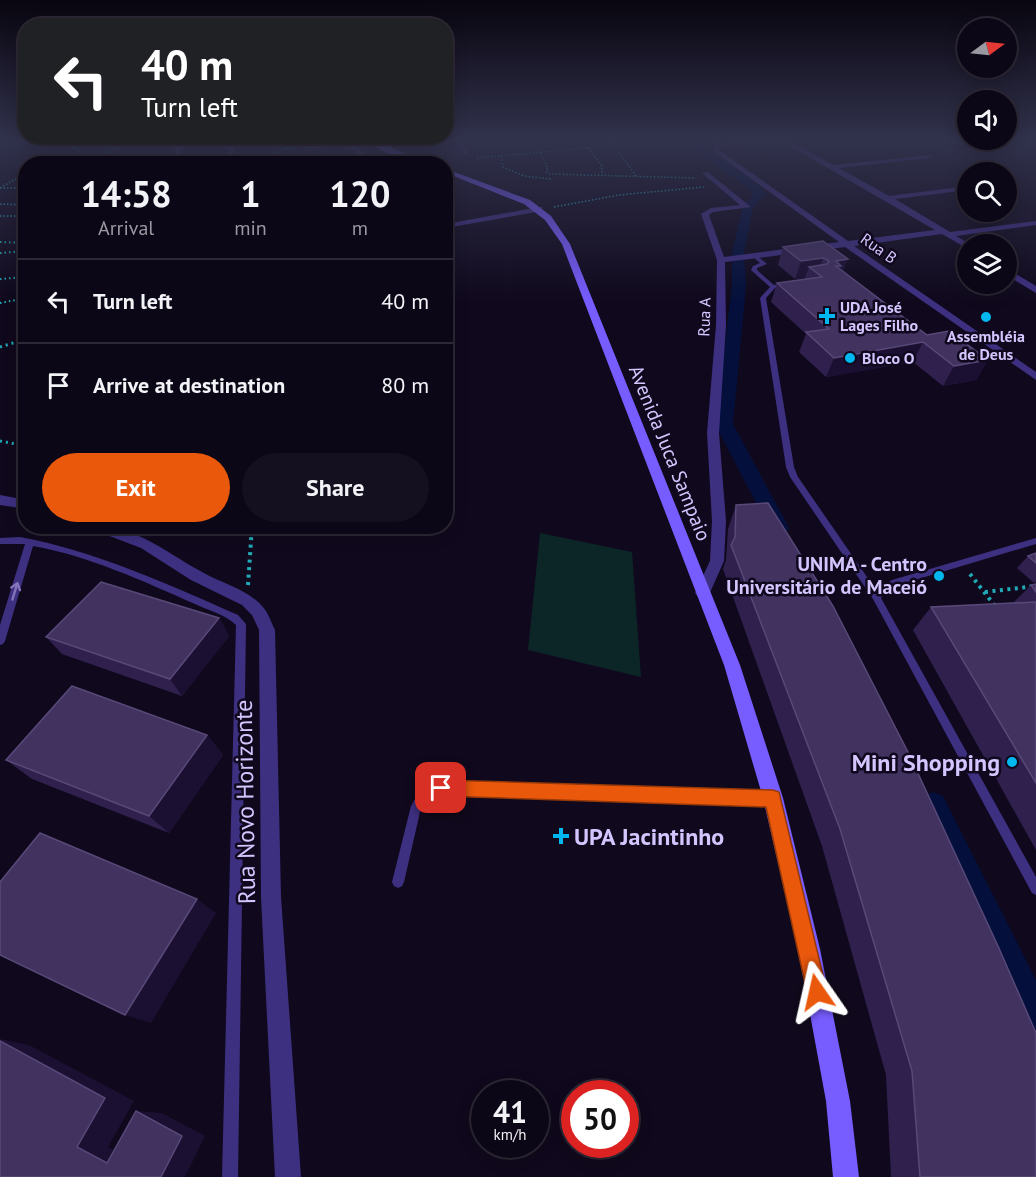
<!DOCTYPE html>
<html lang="en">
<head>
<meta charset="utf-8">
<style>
  body { margin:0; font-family:"PT Sans",sans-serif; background:#15101f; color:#f1f3f6; height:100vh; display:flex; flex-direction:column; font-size:22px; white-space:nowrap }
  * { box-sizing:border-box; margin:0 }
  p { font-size:20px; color:#9a99a1 }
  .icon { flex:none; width:33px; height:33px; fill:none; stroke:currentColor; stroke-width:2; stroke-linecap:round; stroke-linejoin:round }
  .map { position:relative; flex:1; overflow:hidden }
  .sheet { position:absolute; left:18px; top:156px; width:435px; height:378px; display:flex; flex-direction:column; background:#0c0716; border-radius:24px; box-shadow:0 3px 15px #0003,0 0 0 2px #2c2835 }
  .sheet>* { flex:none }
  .top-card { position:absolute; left:18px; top:18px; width:435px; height:126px; border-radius:24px; box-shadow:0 3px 15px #0003,0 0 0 2px #2c2835; background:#202124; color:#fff; overflow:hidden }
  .needle { width:39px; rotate:75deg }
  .fabs { position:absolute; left:957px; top:18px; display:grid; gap:12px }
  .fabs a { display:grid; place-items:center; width:60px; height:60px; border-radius:50%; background:#0c0716; box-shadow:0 3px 15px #0003,0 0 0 2px #2c2835; font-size:30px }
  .speed { position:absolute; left:471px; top:1080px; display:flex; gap:12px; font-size:30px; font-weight:700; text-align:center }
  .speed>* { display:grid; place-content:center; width:78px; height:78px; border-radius:50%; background:#0c0716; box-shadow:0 3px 15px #0003,0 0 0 2px #2c2835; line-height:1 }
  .speed small { font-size:15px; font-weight:400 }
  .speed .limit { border:9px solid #d22; background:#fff; color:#111 }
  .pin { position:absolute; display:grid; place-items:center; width:51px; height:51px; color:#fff; margin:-26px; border-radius:12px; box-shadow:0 3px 9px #0006 }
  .me { position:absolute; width:66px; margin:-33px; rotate:349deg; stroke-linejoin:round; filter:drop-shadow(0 0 4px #0008) }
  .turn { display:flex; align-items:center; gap:21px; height:126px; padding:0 24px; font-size:27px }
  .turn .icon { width:78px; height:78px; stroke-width:2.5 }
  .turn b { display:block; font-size:42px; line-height:51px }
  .eta { display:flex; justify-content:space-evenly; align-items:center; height:102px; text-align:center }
  .eta b { font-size:36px; font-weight:800; line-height:42px }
  .action { display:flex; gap:12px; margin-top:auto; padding:12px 24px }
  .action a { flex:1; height:69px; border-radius:36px; background:#ea580c; color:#fff; font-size:24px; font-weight:800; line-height:69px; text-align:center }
  .action a+a { background:#15101f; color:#f1f3f6 }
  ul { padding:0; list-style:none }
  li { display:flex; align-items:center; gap:18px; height:84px; padding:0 24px; border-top:2px solid #2c2835 }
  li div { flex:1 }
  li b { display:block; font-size:22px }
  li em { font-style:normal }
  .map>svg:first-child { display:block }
  .green { fill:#0c2527 }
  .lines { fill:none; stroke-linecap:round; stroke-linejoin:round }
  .canal { fill:#04103b; fill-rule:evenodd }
  .path-far3 { stroke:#21abb8; stroke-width:1.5; stroke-dasharray:1.5 2; stroke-linecap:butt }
  .path-far2 { stroke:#21abb8; stroke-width:2; stroke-dasharray:1.5 3; stroke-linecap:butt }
  .path-far1 { stroke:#21abb8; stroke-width:3; stroke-dasharray:2 4; stroke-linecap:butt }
  .path { stroke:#21abb8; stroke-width:4; stroke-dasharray:3 4.5; stroke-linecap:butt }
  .lane { fill:#3e3081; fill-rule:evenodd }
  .street { fill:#3e3081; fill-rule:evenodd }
  .secondary { fill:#775cff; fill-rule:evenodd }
  .wall { fill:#2f204d }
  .shaded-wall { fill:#1b1032 }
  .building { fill:#413260; stroke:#584979; stroke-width:1.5 }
  .oneway { stroke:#8273ba }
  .route { fill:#ea580c; stroke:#983908; stroke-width:1.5 }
  .poi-dot { fill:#00b7f0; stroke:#10091d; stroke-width:2 }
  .labels { text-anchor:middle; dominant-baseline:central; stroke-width:5; stroke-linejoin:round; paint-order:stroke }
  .far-street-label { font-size:16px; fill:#d4c5ff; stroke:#10091d }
  .far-poi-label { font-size:16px; font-weight:bold; fill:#d4c5ff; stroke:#10091d; text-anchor:start }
  .street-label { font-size:20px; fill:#d4c5ff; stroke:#10091d }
  .poi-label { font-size:20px; font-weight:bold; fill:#d4c5ff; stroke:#10091d; text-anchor:end }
  .near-poi-label { font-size:24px; font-weight:bold; fill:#d4c5ff; stroke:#10091d; text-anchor:end }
  .near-street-label { font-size:24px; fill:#d4c5ff; stroke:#10091d }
</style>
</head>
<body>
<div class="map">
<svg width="1036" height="1177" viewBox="0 0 1036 1177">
  <rect width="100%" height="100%" fill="#10091d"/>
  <!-- green -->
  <path class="green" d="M 540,533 L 632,552 L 641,677 L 528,650 Z"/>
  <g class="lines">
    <!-- canal -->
    <path class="canal" d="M 696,145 L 702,145 L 750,178 L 766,193 L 753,208 L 744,253 L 746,286 L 733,424 L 789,528 L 786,533 L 779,535 L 772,533 L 769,528 L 715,424 L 732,286 L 732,253 L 742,209 L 754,193 L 696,149 Z
      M 933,792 L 943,796 L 1036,980 L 1036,1034 L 1024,1029 L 923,816 L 919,806 L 923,796 Z"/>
    <!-- path-far3 -->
    <path class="path-far3" d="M 57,138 L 81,152
      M 14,146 L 55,138
      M 537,147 L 548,168 L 546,172 L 549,174 L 696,178
      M 588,148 L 602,166 L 602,174
      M 619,152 L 636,176
      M 501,156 L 503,167 L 524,176 L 551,179
      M 477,158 L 587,148 L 630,138
      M 264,159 L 284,149 L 296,148
      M 243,162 L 263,160 L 287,164
      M 54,164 L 68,158
      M 83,164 L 133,138
      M 0,188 L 26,173
      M 0,188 L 26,188
      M 0,204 L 26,205
      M 554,207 L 619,195 L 704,187
      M 0,216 L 26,216"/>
    <!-- path-far2 -->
    <path class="path-far2" d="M 0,242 L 26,243
      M 0,253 L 26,251
      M 0,279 L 26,277
      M 0,303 L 26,298"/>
    <!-- path-far1 -->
    <path class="path-far1" d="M 0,347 L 26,339
      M 0,441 L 26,446"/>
    <!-- path -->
    <path class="path" d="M 970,574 L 995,606
      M 248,585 L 252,526
      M 985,592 L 1036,586"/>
    <!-- lane -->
    <path class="lane" d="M 755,254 L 767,264 L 757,268 L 757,270 L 774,285 L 788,282 L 791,284 L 775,288 L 766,298 L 794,467 L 798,477 L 876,590 L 892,580 L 1036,538 L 1036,544 L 898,585 L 885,592 L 881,598 L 1036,877 L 1036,895 L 1032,893 L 873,599 L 790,477 L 786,467 L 760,298 L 770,287 L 751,270 L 753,266 L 760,263 L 752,256 Z
      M 20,537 C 95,551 168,584 238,615 L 246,624 L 238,1177 L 222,1177 L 236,625 C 226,615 208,610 195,604 C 143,581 89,556 33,546 L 5,641 L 3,644 L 0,645 L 0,625 L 25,544 L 0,544 L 0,538 Z
      M 441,783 L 773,792 L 777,794 L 779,798 L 777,802 L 773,804 L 441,793 L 427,800 L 420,812 L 404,882 L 402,886 L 398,888 L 394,886 L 392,882 L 411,806 L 419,792 Z"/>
    <!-- street -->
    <path class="street" d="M 176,138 L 182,138 L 180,162 L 193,164 L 120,164 L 174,162 Z
      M 227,138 L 233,138 L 236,164 L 220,164 L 229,161 Z
      M 370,138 L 370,140 L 354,143 L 374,164 L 367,164 L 347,144 L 306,149 L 303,147 Z
      M 450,138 L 456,138 L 469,154 L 465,154 Z
      M 528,138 L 534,138 L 535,139 L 532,141 Z
      M 714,138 L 720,138 L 721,144 L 784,138 L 833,165 L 932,155 L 930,158 L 839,168 L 889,196 L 968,186 L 968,190 L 895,199 L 950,232 L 1036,221 L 1036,225 L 956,236 L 970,244 L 968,244 L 968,249 L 942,234 L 854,246 L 1036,372 L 1036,380 L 845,247 L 725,262 L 726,325 L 719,433 L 726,521 L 724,561 L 708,597 L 698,597 L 695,593 L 710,561 L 712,521 L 707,433 L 716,325 L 717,260 L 701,214 L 711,208 L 740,205 L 702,173 L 708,172 L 751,207 L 713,212 L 709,215 L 724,257 L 839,242 L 714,152 L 713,147 L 716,140 ZM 781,141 L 935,230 L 848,241 L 719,150 L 720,148 Z
      M 539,207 L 542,207 L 542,211 L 446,228 L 446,224 Z
      M 1006,268 L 1036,286 L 1036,293 L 1006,275 Z
      M 0,495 L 26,500 L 26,509 L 0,505 Z
      M 89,526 C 139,526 161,550 202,572 C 221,583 247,589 262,606 C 268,612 271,622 275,630 L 281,897 L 301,1177 L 275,1177 L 261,897 L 259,630 L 252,615 L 242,605 L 191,580 L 141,548 L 91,529 Z"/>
    <!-- secondary -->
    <path class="secondary" d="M 363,138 L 370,138 L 428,164 C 406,164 380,151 363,138 Z
      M 446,169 L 530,200 L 551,216 L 570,244 L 740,665 L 783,798 L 820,949 L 850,1101 L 859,1177 L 833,1177 L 826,1101 L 798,949 L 763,798 L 724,665 L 562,244 L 545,220 L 524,204 L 446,173 Z"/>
  </g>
  <!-- wall -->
  <path class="wall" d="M 823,241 L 843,272 L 927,335 L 988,360 L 976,380 L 943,386 L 913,362 L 826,377 L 799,352 L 806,334 L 771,302 L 777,283 L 805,279 L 805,278 L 795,279 L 778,265 L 783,247 Z
    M 736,505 L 1036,1177 L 891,1177 L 886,1075 L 822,846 L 723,569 L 726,560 L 728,529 Z
    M 1036,553 L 1036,582 L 1034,583 L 1017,568 L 1028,556 Z
    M 1036,584 L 1036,850 L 913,630 L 931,607 L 1013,603 L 1031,585 Z
    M 219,618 L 229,636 L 182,696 L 62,654 L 46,637 Z
    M 207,735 L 223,755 L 169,833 L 32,779 L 6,760 Z"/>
  <!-- shaded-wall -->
  <path class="shaded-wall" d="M 823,258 L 817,274 L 809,267 L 805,278 L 795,279 L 801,261 Z
    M 848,259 L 841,278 L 829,285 L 836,261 Z
    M 923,342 L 913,362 L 826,377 L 834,358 Z
    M 988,360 L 976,380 L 943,386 L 954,366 Z
    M 219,618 L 229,636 L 182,696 L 170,679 Z
    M 207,735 L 223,755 L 169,833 L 149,816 Z
    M 197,899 L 216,913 L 151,1023 L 125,1015 Z
    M 0,1039 L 29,1045 L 134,1101 L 108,1147 L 136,1162 L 107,1163 L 77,1147 L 0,1041 Z
    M 136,1111 L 162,1113 L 205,1136 L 185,1177 L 161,1177 Z"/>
  <!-- building -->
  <path class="building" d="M 823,241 L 848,259 L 836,261 L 841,266 L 836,266 L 927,335 L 949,331 L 988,360 L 954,366 L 923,342 L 834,358 L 806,332 L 829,329 L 777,283 L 822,277 L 809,267 L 827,264 L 829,261 L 823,258 L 801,261 L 783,247 Z
    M 768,503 L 833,606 L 909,754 L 998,946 L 1036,1033 L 1036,1177 L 920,1177 L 912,1071 L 840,829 L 731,545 L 735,537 L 736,505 Z
    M 1036,553 L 1036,563 L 1028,556 Z
    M 101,582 L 219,618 L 170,679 L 46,637 Z
    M 1036,584 L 1036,592 L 1031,585 Z
    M 1036,602 L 1036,783 L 931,607 Z
    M 72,686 L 207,735 L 149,816 L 6,760 Z
    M 40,833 L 197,899 L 125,1015 L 0,955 L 0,882 Z
    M 0,1041 L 105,1098 L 77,1147 L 107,1163 L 136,1111 L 182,1136 L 161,1177 L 0,1177 Z"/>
  <!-- one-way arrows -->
  <defs><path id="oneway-shaft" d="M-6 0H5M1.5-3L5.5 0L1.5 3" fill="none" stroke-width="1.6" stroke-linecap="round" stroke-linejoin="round" transform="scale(1.5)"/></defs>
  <use class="oneway" href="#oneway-shaft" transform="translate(15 591) rotate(-73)"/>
  <!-- sky -->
  <linearGradient id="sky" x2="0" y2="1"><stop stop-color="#090510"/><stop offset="0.46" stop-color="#31324c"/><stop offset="1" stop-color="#31324c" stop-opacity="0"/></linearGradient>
  <rect width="1036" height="302" fill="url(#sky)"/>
  <!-- route -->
  <path class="route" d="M 441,780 L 773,790 L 779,792 L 827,992 L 824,1000 L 817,1003 L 810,1000 L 807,992 L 766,807 L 441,796 L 435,794 L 433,788 L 435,782 Z"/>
  <!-- markers -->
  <g class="poi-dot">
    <path d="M824 307h6v6h6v6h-6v6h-6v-6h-6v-6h6z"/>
    <circle cx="986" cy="317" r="6"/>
    <circle cx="850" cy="358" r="6"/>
    <circle cx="939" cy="576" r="6"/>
    <circle cx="1012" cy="762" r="6"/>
    <path d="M558 827h6v6h6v6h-6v6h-6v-6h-6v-6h6z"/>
  </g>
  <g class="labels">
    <!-- far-street labels -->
    <g class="far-street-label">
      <text transform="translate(879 248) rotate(35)">Rua B</text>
      <text transform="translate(704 317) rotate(-88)">Rua A</text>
    </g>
    <!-- far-poi labels -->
    <g class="far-poi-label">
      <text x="840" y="307">UDA José<tspan x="840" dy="18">Lages Filho</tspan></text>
      <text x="986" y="336" text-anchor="middle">Assembléia<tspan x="986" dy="18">de Deus</tspan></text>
      <text x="862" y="358">Bloco O</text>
    </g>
    <!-- street labels -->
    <g class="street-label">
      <text transform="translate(670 453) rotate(68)">Avenida Juca Sampaio</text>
    </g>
    <!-- poi labels -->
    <g class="poi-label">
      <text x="927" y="564">UNIMA - Centro<tspan x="927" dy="23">Universitário de Maceió</tspan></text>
    </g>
    <!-- near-poi labels -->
    <g class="near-poi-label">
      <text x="1000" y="762">Mini Shopping</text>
      <text x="574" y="836" text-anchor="start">UPA Jacintinho</text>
    </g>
    <!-- near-street labels -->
    <g class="near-street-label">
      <text transform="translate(245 802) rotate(-91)">Rua Novo Horizonte</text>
    </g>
  </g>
</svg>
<div class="fabs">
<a><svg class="needle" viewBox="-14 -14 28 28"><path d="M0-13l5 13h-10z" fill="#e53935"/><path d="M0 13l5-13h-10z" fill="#9a99a1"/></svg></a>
<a><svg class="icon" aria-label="sound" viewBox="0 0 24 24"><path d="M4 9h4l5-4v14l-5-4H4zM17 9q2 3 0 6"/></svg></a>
<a><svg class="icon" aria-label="search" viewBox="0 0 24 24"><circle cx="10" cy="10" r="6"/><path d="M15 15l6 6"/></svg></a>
<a><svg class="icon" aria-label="layers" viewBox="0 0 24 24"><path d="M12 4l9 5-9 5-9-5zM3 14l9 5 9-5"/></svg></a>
</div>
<div class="speed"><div>41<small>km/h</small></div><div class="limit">50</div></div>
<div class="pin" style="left:441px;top:788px;background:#d93025"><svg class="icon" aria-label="arrive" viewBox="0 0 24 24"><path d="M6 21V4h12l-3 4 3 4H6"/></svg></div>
<svg class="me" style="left:817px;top:992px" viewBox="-20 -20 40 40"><path d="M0-17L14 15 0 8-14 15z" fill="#ea580c" stroke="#fff" stroke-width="4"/></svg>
<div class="top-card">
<div class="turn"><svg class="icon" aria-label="left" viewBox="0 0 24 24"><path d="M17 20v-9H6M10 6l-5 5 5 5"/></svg><div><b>40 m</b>Turn left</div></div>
</div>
<section class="sheet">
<div class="eta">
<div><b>14:58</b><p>Arrival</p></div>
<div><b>1</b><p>min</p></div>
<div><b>120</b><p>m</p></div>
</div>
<ul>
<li><svg class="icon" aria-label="left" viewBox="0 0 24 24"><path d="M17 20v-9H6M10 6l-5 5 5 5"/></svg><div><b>Turn left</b></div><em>40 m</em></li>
<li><svg class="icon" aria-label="arrive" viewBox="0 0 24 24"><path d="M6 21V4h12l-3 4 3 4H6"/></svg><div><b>Arrive at destination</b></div><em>80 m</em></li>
</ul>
<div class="action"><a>Exit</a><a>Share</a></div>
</section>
</div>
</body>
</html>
